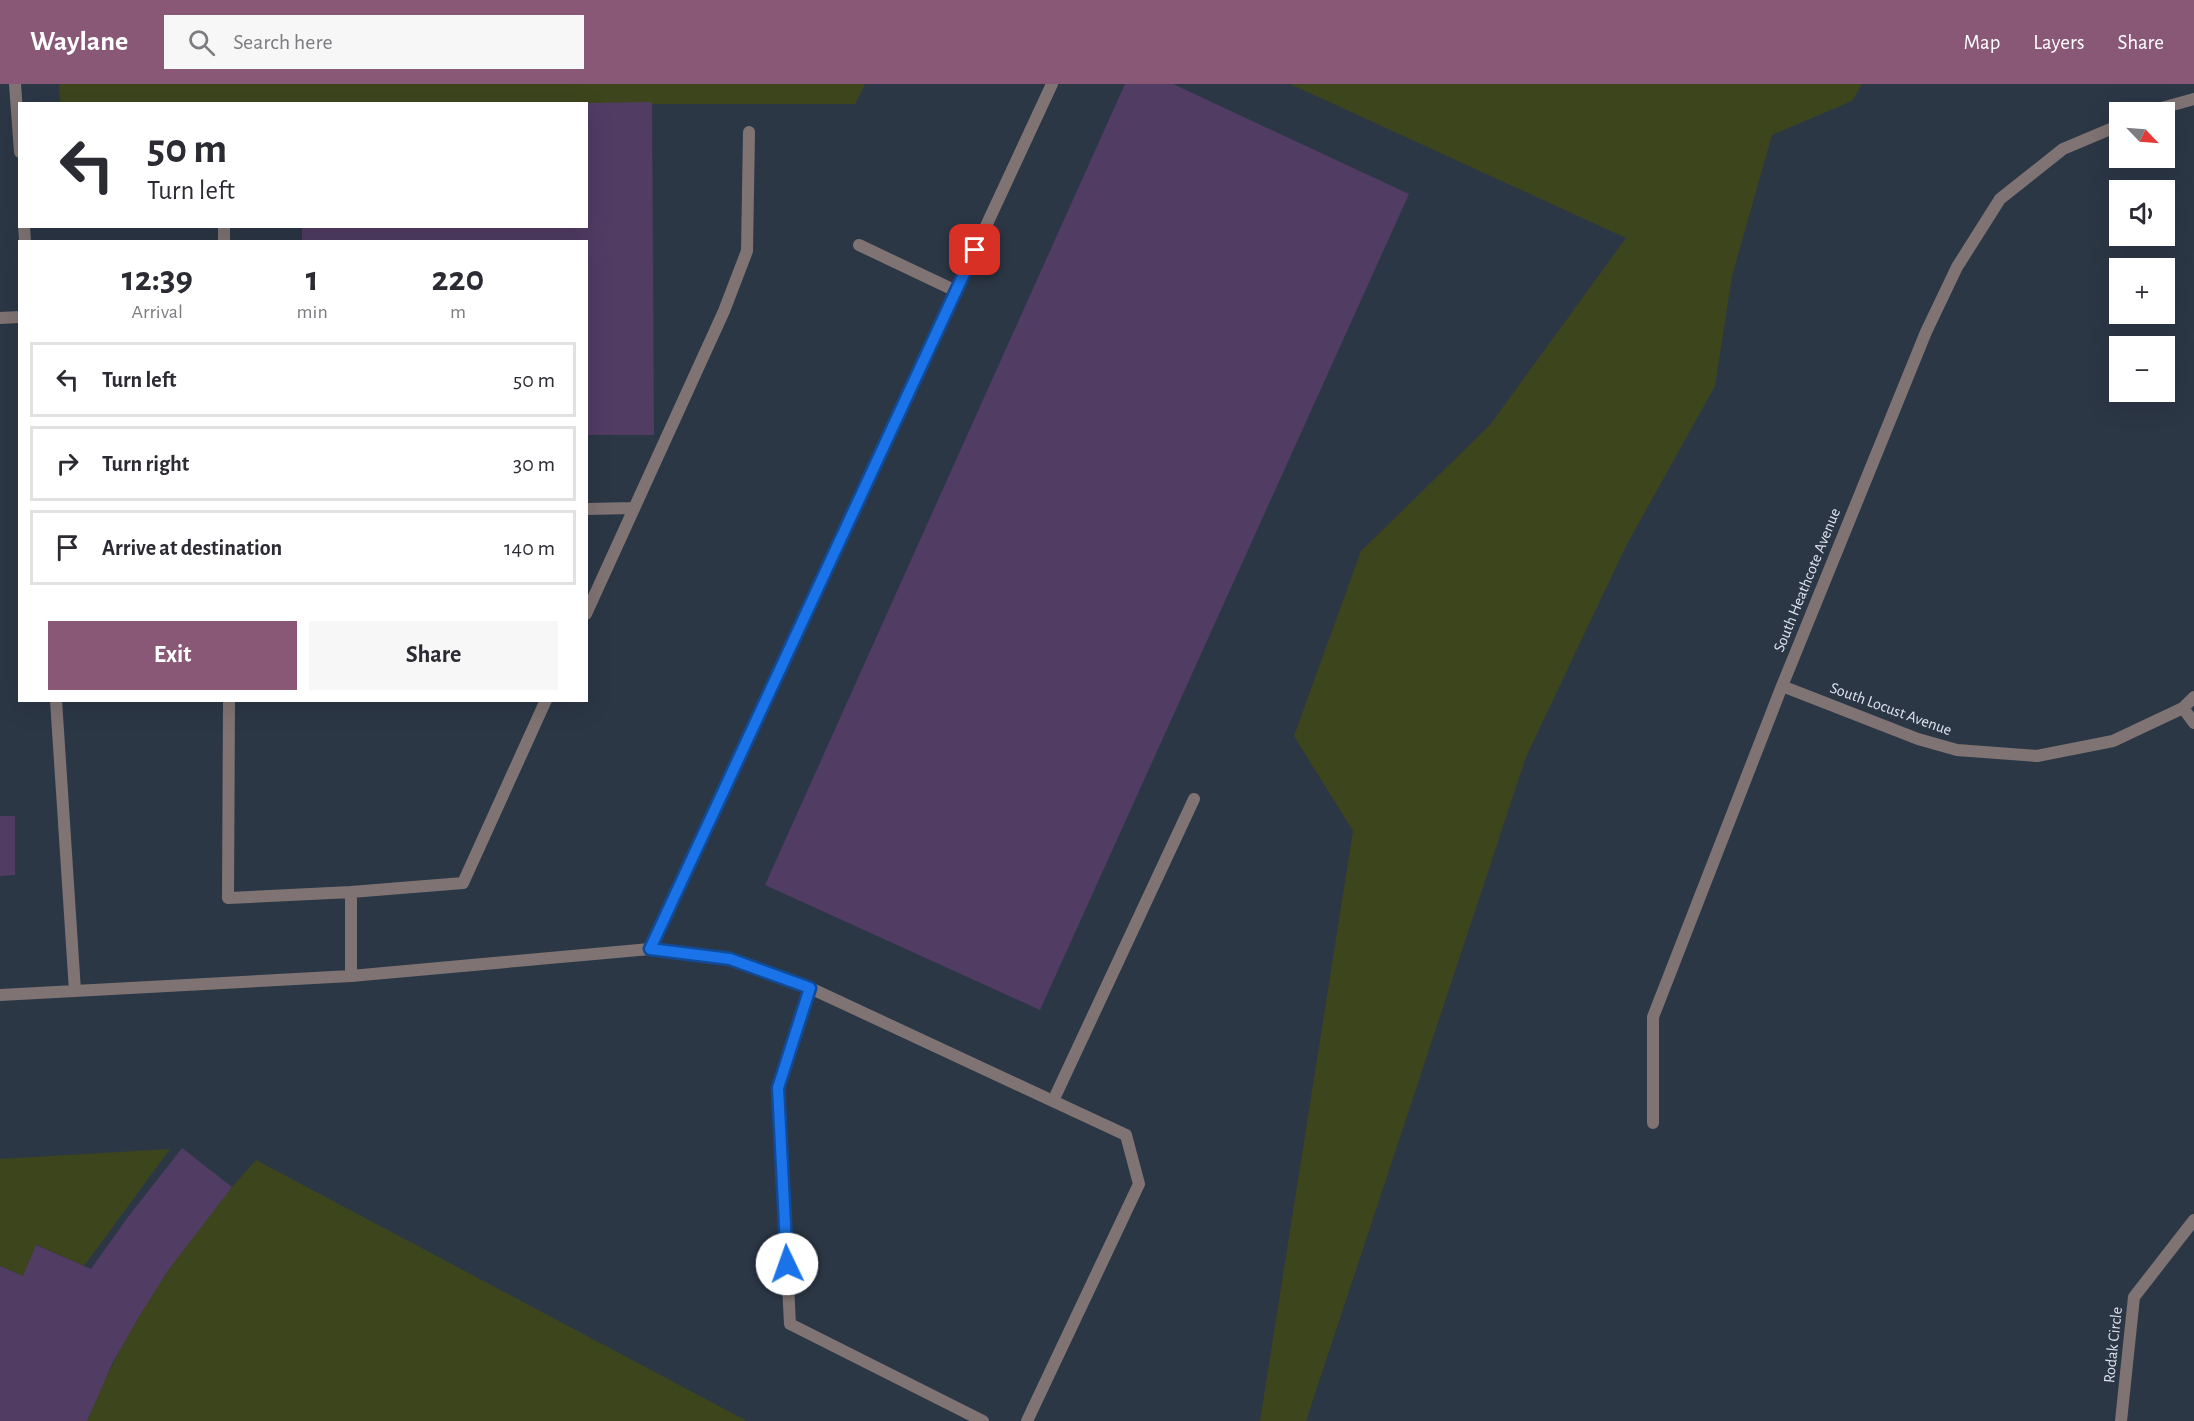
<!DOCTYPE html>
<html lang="en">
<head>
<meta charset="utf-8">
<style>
  body { margin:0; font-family:"Alegreya Sans",sans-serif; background:#f7f7f7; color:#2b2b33; height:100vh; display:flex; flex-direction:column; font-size:22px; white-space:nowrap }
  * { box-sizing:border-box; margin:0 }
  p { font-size:20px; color:#7c7c81 }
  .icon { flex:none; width:33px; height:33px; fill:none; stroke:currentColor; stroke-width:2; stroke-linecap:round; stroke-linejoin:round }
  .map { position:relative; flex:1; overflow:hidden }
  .panel { position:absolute; left:18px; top:156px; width:570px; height:462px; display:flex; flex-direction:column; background:#fff; border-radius:0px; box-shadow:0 6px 24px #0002 }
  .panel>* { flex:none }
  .hud { position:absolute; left:18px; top:18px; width:570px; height:126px; border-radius:0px; box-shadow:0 6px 24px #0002; background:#fff; color:#2b2b33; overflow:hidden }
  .needle { width:39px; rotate:115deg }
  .buttons { position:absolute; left:2109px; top:18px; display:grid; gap:12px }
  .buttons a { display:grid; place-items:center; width:66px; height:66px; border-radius:0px; background:#fff; box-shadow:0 6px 24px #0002; font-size:30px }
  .pin { position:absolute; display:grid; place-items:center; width:51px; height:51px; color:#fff; margin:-26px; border-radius:12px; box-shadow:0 3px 9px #0006 }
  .me { position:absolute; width:66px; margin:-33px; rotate:357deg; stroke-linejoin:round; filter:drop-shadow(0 0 4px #0008) }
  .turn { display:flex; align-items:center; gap:21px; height:126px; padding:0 30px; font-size:27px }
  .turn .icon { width:78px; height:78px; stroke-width:2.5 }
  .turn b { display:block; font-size:42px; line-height:51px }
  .eta { display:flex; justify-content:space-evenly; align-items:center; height:102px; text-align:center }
  .eta b { font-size:36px; font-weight:700; line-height:42px }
  .primary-button { display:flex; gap:12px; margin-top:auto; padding:12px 30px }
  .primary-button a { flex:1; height:69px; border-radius:0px; background:#885876; color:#fff; font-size:24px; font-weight:700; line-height:69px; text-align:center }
  .primary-button a+a { background:#f7f7f7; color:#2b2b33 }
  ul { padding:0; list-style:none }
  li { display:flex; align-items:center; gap:18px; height:75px; margin:0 12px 9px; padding:0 18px; border:3px solid #e1e1e2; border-radius:0px }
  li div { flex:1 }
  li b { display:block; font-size:22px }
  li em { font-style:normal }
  header { display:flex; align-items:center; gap:36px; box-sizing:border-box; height:84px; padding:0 30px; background:#885876; color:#fff }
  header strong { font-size:28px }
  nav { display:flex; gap:33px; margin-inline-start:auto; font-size:21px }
  .search { width:420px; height:54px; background:#f7f7f7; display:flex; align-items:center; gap:15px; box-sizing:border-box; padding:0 21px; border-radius:0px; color:#7c7c81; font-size:22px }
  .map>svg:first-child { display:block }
  .green { fill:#3d451d }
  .building { fill:#513c64 }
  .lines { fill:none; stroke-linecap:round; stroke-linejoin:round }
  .service { stroke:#7f7473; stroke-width:12 }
  .minor { stroke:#7f7473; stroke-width:12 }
  .route-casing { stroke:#114b97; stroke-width:15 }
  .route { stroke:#1a73e8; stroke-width:10 }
  .labels { text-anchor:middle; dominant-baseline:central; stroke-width:6; stroke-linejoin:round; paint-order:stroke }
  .street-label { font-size:16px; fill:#dde4ee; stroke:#2c3746 }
</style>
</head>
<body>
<header>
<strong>Waylane</strong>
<div class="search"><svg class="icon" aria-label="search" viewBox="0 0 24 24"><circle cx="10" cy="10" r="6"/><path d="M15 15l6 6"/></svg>Search here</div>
<nav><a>Map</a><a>Layers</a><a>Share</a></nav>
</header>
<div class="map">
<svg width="2194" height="1337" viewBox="0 0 2194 1337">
  <rect width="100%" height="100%" fill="#2c3746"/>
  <!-- green -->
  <path class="green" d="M 59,0 L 865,0 L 855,20 L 60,20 Z
    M 1290,0 L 1862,0 L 1852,17 L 1772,51 L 1732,192 L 1715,302 L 1626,462 L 1526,673 L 1306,1337 L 1260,1337 L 1353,747 L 1294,652 L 1361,467 L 1490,341 L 1626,154 Z
    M 170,1065 L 84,1182 L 37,1161 L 23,1192 L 0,1182 L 0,1075 Z
    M 256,1076 L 747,1337 L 87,1337 C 126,1240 186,1153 256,1076 Z"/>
  <!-- building -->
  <path class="building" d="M 1125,0 L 1173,0 L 1409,110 L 1040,926 L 765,801 Z
    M 652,18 L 654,351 L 586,351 L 586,158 L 302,158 L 302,142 L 586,142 L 586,19 Z
    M 0,732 L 15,732 L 15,791 L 0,792 Z
    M 182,1064 L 232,1103 L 169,1185 L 140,1231 L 113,1278 L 87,1337 L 0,1337 L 0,1182 L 23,1192 L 36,1161 L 91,1185 L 128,1133 Z"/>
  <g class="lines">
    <!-- service -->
    <path class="service" d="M 15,0 L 20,68
      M 24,142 L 25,158
      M 224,142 L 224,158
      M 859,161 L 956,207
      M 0,234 L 20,233
      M 586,425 L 634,424
      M 586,530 L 724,227 L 747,167 L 749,48
      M 56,616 L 75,907
      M 229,616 L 228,814 L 351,808
      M 650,865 L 730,875 L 810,904 L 1126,1051 L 1139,1100 L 1027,1337
      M 351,892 L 351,808 L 463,799 L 546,616
      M 810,904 L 778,1004 L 790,1240 L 983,1337
      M 0,911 L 351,892 L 650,865 L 1052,0
      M 1053,1017 L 1194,715"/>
    <!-- minor -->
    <path class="minor" d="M 2147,28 L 2194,15
      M 1782,602 L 1918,655 L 1957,666 L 2037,672 L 2113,657 L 2183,624 L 2194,613
      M 2183,624 L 2194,639
      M 1653,1039 L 1653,933 L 1782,602 L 1926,248 L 1957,183 L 2000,115 L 2063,65 L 2120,41
      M 2121,1337 L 2134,1213 L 2194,1136"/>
  </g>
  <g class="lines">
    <!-- route casing -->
    <g class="route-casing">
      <path id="route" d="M 787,1180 L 778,1004 L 810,904 L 730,875 L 650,865 L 975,166"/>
    </g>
    <!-- route -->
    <use href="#route" class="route"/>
  </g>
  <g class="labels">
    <!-- street labels -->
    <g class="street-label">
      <text transform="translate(1807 496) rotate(-68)">South Heathcote Avenue</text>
      <text transform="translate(1891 625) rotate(20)">South Locust Avenue</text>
      <text transform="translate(2113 1261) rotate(-84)">Rodak Circle</text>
    </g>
  </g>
</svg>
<div class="buttons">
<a><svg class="needle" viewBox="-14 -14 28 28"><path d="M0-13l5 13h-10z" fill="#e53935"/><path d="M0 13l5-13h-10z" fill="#7c7c81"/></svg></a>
<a><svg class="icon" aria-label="sound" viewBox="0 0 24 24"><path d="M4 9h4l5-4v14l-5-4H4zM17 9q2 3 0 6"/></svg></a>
<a>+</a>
<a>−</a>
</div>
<div class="pin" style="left:975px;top:166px;background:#d93025"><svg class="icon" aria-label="arrive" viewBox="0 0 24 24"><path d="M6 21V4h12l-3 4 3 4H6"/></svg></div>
<svg class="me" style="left:787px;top:1180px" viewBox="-20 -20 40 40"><circle r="19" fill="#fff"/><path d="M0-13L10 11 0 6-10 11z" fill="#1a73e8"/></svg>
<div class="hud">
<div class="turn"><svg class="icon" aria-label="left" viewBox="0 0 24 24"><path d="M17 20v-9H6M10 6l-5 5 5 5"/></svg><div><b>50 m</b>Turn left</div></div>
</div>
<section class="panel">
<div class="eta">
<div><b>12:39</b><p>Arrival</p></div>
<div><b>1</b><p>min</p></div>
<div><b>220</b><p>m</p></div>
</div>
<ul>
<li><svg class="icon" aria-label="left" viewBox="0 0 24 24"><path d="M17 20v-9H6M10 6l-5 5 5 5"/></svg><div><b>Turn left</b></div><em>50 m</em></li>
<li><svg class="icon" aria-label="right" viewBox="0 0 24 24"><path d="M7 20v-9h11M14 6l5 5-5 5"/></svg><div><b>Turn right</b></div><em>30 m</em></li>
<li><svg class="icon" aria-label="arrive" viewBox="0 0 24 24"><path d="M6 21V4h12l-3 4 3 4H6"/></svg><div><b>Arrive at destination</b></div><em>140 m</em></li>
</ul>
<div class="primary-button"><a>Exit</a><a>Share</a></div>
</section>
</div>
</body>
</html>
